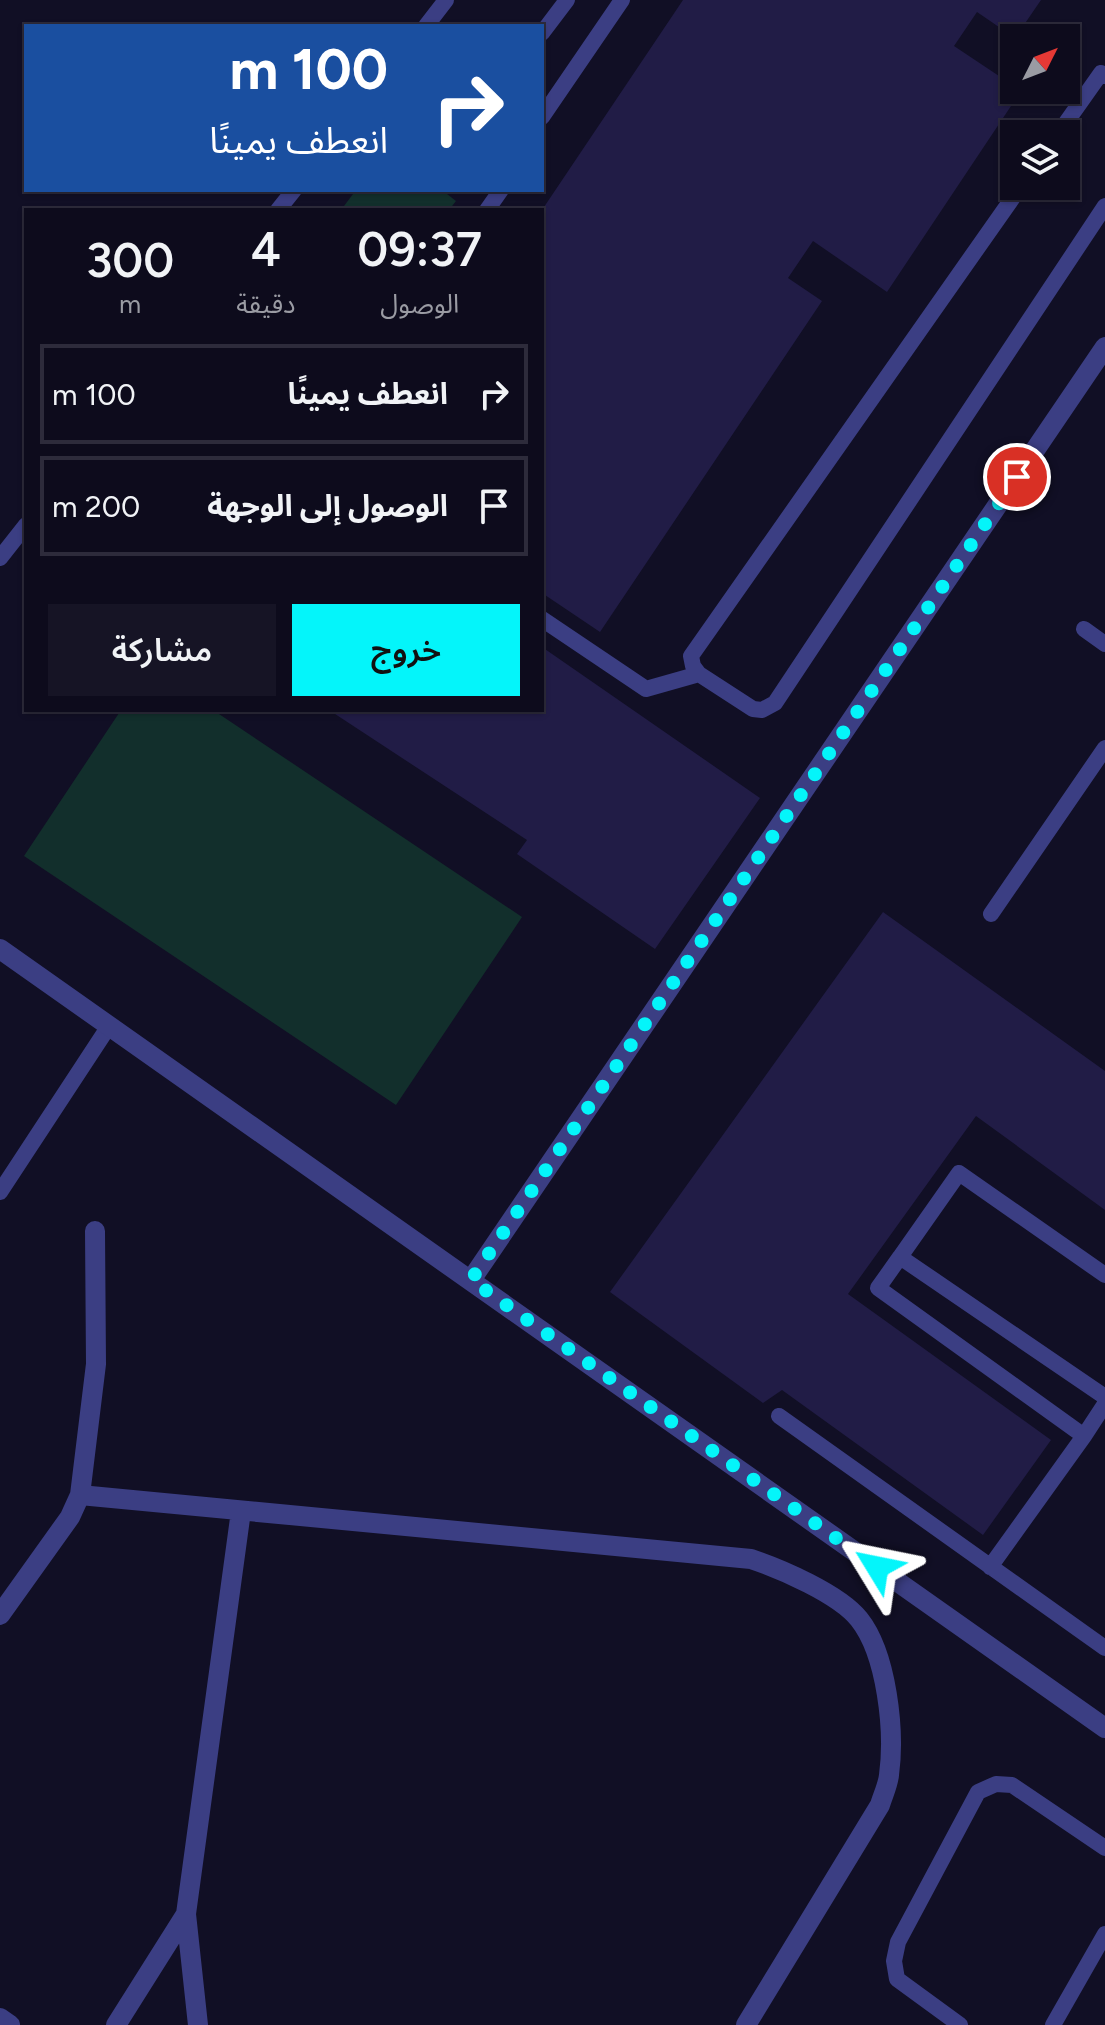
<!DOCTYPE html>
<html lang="ar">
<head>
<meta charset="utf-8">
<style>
  body { margin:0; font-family:Figtree,"Noto Sans Arabic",sans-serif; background:#161425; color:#f1f3f6; direction:rtl; height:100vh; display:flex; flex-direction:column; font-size:30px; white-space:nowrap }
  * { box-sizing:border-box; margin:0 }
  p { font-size:26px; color:#9a9ba3 }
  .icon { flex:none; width:44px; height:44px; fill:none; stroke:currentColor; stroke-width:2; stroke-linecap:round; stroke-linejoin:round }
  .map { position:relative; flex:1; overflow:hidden; direction:ltr }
  .drawer { position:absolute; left:24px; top:208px; width:520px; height:504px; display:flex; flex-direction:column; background:#0d0b1c; border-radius:0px; box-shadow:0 2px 6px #0004,0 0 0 2px #2d2b3b; direction:rtl }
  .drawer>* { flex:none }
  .banner { position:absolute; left:24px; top:24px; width:520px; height:168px; border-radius:0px; box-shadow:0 2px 6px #0004,0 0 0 2px #2d2b3b; direction:rtl; background:#1a4fa0; color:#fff; overflow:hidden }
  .needle { width:52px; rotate:48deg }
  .buttons { position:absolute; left:1000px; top:24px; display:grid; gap:16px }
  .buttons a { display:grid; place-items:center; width:80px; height:80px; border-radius:0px; background:#0d0b1c; box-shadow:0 2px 6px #0004,0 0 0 2px #2d2b3b; font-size:40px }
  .pin { position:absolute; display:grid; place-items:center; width:68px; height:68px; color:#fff; margin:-34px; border:4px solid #fff; border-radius:50%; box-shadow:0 2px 8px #0007 }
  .me { position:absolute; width:88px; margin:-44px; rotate:305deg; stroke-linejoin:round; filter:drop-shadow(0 0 6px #0008) }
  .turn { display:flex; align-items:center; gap:28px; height:168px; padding:0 24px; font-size:36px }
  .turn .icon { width:104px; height:104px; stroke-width:2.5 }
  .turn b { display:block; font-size:56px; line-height:68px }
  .eta { display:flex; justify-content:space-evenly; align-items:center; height:136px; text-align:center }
  .eta b { font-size:48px; font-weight:600; line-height:56px }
  .cta { display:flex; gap:16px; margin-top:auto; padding:16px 24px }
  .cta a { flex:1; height:92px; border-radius:0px; background:#04f5fa; color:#111; font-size:32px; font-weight:600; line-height:92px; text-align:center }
  .cta a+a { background:#161425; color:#f1f3f6 }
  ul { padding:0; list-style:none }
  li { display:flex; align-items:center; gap:24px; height:100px; margin:0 16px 12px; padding:0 8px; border:4px solid #2d2b3b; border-radius:0px }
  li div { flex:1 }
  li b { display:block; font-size:30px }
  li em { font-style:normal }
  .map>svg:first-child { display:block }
  .green { fill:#122f2c }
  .building { fill:#211c46 }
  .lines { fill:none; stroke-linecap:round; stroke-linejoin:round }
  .service { stroke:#3b3e83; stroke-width:16 }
  .minor { stroke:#3b3e83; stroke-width:20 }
  .tertiary { stroke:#3b3e83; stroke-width:20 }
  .route { stroke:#04f5fa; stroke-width:14; stroke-dasharray:0 25.2 }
</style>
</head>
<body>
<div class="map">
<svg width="1105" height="2025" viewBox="0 0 1105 2025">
  <rect width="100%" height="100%" fill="#110f25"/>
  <!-- green -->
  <path class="green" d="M 356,190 L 442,190 L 456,201 L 449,210 L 341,210 Z
    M 121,710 L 213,710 L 522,917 L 396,1105 L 24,856 Z"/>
  <!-- building -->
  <path class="building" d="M 683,0 L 1041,0 L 1015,38 L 977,12 L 954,46 L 1014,86 L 1014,90 L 1021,91 L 887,292 L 813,241 L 788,278 L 822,301 L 600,632 L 542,593 L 542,210 Z
    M 542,647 L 760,798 L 655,949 L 517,854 L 527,840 L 329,710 L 542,710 Z
    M 883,912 L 1105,1071 L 1105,1210 L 976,1116 L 848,1294 L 1051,1440 L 983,1535 L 782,1390 L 763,1403 L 610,1292 Z"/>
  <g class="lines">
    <!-- service -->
    <path class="service" d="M 426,26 L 446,0
      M 542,33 L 567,0
      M 542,117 L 622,0
      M 1058,134 L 1101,73 L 1105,76
      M 1021,186 L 691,656 L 693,666 L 699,674 L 753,709 L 762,710 L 775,703 L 1105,206
      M 278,210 L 294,190
      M 487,210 L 501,190
      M 0,558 L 26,525
      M 542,619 L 646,689 L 699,674
      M 1084,629 L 1105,644
      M 991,914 L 1105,748
      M 0,1192 L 109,1026
      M 900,1257 L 878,1288 L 1084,1436 L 990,1567
      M 1105,1275 L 959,1173 L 900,1257 L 1105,1397
      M 779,1416 L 1105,1648
      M 1084,1436 L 1105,1404
      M 960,2025 L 897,1979 L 894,1961 L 898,1942 L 978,1792 L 996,1784 L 1012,1785 L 1105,1848
      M 1053,2025 L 1105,1934"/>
    <!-- minor -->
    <path class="minor" d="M 0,949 L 1105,1728
      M 471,1280 L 1105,347
      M 80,1495 L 751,1559 C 781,1569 839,1594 859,1619 C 887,1654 895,1731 889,1775 C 888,1785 883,1795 880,1805 L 746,2025
      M 0,1615 L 70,1517 L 80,1495 L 96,1364 L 95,1231
      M 116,2025 L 186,1914
      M 198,2025 L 186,1914 L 241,1511"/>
    <!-- tertiary -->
    <path class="tertiary" d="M 0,2018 L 10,2025"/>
  </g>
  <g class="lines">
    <!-- route -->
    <path class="route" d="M 877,1567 L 471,1280 L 1017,477"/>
  </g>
</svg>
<div class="buttons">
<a><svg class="needle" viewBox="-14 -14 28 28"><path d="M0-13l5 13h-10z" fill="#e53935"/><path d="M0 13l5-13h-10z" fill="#9a9ba3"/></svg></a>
<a><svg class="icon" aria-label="layers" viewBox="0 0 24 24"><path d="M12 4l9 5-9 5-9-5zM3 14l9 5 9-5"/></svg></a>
</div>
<div class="pin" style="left:1017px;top:477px;background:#d93025"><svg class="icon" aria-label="arrive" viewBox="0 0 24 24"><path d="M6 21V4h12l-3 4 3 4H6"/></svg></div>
<svg class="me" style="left:877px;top:1567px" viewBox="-20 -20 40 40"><path d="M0-17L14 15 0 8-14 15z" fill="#04f5fa" stroke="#fff" stroke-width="4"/></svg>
<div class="banner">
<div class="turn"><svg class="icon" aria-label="right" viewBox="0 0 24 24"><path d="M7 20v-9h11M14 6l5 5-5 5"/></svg><div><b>100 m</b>انعطف يمينًا</div></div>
</div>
<section class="drawer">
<div class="eta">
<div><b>09:37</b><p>الوصول</p></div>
<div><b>4</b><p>دقيقة</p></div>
<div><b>300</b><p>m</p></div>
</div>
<ul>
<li><svg class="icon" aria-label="right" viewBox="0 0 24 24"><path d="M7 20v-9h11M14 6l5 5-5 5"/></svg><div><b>انعطف يمينًا</b></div><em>100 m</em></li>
<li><svg class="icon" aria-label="arrive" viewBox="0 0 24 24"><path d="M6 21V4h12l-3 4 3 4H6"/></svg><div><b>الوصول إلى الوجهة</b></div><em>200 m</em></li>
</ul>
<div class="cta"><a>خروج</a><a>مشاركة</a></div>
</section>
</div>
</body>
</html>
